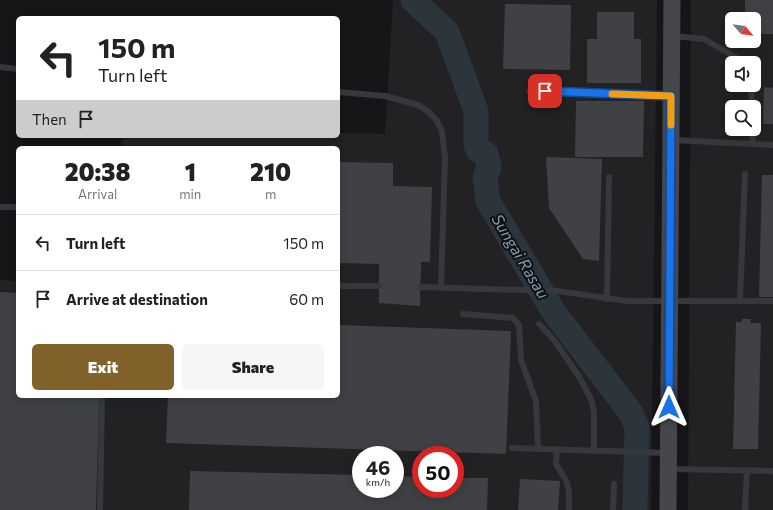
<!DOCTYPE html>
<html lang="en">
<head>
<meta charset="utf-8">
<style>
  body { margin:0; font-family:Commissioner,sans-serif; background:#f6f6f6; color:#222; height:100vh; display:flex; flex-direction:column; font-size:15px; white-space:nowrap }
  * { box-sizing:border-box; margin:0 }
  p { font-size:13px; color:#767676 }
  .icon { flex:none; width:22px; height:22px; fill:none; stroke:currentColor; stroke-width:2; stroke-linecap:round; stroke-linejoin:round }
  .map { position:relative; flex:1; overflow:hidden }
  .details { position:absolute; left:16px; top:146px; width:324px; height:252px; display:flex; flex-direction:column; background:#fff; border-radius:6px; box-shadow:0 2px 10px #0003 }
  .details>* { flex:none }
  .top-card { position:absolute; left:16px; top:16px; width:324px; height:122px; border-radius:6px; box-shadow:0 2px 10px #0003; background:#fff; color:#222; overflow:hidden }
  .needle { width:26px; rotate:118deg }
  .fabs { position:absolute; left:725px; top:12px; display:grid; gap:8px }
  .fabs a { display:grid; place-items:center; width:36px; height:36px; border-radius:6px; background:#fff; box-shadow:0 2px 10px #0003; font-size:20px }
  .speed { position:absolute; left:352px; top:446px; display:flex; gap:8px; font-size:20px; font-weight:700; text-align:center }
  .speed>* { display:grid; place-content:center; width:52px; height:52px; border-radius:50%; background:#fff; box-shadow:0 2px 10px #0003; line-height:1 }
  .speed small { font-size:10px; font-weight:400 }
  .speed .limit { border:6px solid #d22; background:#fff; color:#111 }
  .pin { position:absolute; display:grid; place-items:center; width:34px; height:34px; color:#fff; margin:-17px; border-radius:8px; box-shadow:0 2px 6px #0006 }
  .me { position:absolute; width:44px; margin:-22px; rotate:0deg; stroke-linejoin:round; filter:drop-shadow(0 0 3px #0008) }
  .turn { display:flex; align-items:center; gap:14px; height:84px; padding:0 16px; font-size:18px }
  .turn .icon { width:52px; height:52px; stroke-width:2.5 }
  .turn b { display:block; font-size:28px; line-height:34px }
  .then { display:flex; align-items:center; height:38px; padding:0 16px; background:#0003; gap:8px; font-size:15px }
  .eta { display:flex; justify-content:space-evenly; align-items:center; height:68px; text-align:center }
  .eta b { font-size:24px; font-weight:800; line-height:28px }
  .primary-button { display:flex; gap:8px; margin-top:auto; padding:8px 16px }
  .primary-button a { flex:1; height:46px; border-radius:6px; background:#80622a; color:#fff; font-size:16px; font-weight:800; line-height:46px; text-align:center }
  .primary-button a+a { background:#f6f6f6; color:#222 }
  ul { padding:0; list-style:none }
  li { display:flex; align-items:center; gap:12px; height:56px; padding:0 16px; border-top:1px solid #e0e0e0 }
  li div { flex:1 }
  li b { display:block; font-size:15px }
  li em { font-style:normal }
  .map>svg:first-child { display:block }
  .built { fill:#222225; fill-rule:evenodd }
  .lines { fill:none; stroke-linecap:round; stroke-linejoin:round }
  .river { stroke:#2c353c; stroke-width:25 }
  .building { fill:#404145 }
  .service { stroke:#37383d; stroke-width:6 }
  .secondary { stroke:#45474d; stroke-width:17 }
  .route-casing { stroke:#114b97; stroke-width:10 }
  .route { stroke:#1a73e8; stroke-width:7 }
  .slow { stroke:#f59e0b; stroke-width:7 }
  .labels { text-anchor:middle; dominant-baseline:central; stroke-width:4; stroke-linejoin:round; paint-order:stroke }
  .water-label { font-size:16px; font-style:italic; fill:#7f9bb3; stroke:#111113 }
</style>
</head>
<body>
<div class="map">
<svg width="773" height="510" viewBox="0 0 773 510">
  <rect width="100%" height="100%" fill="#161618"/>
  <!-- built -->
  <path class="built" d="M 393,0 L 657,0 L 651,510 L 0,510 L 0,280 L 18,281 L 18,396 L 338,396 L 338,148 L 122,148 L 123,136 L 338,136 L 338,133 L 385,134 ZM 361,455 L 395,455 L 395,489 L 361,489 ZM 421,455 L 455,455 L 455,489 L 421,489 Z
    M 691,0 L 773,0 L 773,510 L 688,510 ZM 732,19 L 754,19 L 754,41 L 732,41 ZM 732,63 L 754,63 L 754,85 L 732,85 ZM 732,107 L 754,107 L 754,129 L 732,129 Z"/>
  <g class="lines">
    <!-- river -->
    <path class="river" d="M 413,0 L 447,32 L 476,111 L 476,145 L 478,150 L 486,154 L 489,167 L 485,178 L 488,201 L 553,311 L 631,413 L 637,427 L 635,510"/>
  </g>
  <!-- building -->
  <path class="building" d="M 745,0 L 773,0 L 773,34 L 754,34 L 754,19 L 745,19 Z
    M 505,4 L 571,5 L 570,70 L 503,69 Z
    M 597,12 L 634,12 L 634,39 L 641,39 L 641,83 L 587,83 L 587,39 L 597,39 Z
    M 764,87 L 773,88 L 773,124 L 763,124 Z
    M 576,101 L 644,101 L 643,157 L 575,157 Z
    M 546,157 L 602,159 L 599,261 L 583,259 L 549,208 Z
    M 338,162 L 393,163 L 393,186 L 432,187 L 430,262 L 421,262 L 420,306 L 379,303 L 379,264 L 338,263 Z
    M 762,175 L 773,175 L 773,297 L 759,297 Z
    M 0,292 L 18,293 L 18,396 L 99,396 L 96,510 L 0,510 Z
    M 742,319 L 751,319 L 750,323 L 761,323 L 758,449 L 733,449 L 736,322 L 742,322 Z
    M 338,325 L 511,331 L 506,454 L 166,443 L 168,396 L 338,396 Z
    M 190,471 L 361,475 L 361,489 L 395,489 L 395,476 L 421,477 L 421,489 L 455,489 L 455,478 L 488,478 L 487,510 L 189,510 Z
    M 520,479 L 560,481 L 558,510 L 518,510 Z"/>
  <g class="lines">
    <!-- service -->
    <path class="service" d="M 673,36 L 704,39 L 746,63
      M 0,67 L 18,69
      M 751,85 L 752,107
      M 529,91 L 669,96
      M 338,92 L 385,96 L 418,105 L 429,112 L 437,121 L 442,131 L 445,158 L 441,288
      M 752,129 L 753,144
      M 672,140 L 773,145
      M 0,207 L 18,207
      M 338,286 L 379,286
      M 420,287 L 557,291 L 627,301 L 773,301
      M 607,299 L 609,177
      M 740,300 L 745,174
      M 463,314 L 513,318 L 519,325 L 521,360 L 536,401 L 538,449
      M 539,324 L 554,340 L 578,375 L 591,399 L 594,412 L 594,450
      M 512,448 L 667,453
      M 557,449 L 556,464 L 567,482 L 569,493 L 569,510
      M 670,469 L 773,471
      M 100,510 L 102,396
      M 613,510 L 614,484
      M 745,510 L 747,470"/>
    <!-- secondary -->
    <path class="secondary" d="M 668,510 L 672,0"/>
  </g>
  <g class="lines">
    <!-- route casing -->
    <g class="route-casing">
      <path id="route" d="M 545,91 L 671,96 L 669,407"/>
    </g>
    <!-- route -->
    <use href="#route" class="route"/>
    <!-- slow -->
    <path class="slow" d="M 612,94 L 671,96 L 671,125"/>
  </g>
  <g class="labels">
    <!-- water labels -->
    <g class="water-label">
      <text transform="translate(521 256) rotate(59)">Sungai Rasau</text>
    </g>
  </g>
</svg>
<div class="fabs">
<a><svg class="needle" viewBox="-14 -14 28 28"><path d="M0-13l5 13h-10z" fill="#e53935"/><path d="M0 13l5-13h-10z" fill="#767676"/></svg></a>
<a><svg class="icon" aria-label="sound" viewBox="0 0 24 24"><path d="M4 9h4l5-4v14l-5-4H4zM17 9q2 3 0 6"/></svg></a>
<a><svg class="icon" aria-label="search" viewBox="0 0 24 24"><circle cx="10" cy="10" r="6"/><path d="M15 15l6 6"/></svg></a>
</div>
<div class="speed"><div>46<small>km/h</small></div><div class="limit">50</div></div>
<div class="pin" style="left:545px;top:91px;background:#d93025"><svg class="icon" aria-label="arrive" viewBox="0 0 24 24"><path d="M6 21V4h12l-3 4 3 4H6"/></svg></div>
<svg class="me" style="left:669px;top:407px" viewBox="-20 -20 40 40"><path d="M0-17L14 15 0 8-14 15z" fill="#1a73e8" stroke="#fff" stroke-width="4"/></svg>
<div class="top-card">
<div class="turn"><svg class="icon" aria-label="left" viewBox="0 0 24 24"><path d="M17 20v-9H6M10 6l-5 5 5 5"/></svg><div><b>150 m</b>Turn left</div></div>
<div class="then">Then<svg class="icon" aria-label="arrive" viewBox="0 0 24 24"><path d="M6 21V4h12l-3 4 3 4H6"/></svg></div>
</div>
<section class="details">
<div class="eta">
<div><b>20:38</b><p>Arrival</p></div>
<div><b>1</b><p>min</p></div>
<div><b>210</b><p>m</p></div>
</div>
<ul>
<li><svg class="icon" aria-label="left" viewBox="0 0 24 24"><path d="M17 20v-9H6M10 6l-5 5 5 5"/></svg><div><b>Turn left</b></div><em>150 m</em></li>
<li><svg class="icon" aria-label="arrive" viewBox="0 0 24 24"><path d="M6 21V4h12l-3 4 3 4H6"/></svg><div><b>Arrive at destination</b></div><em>60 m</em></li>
</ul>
<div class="primary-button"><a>Exit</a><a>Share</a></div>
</section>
</div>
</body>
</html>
